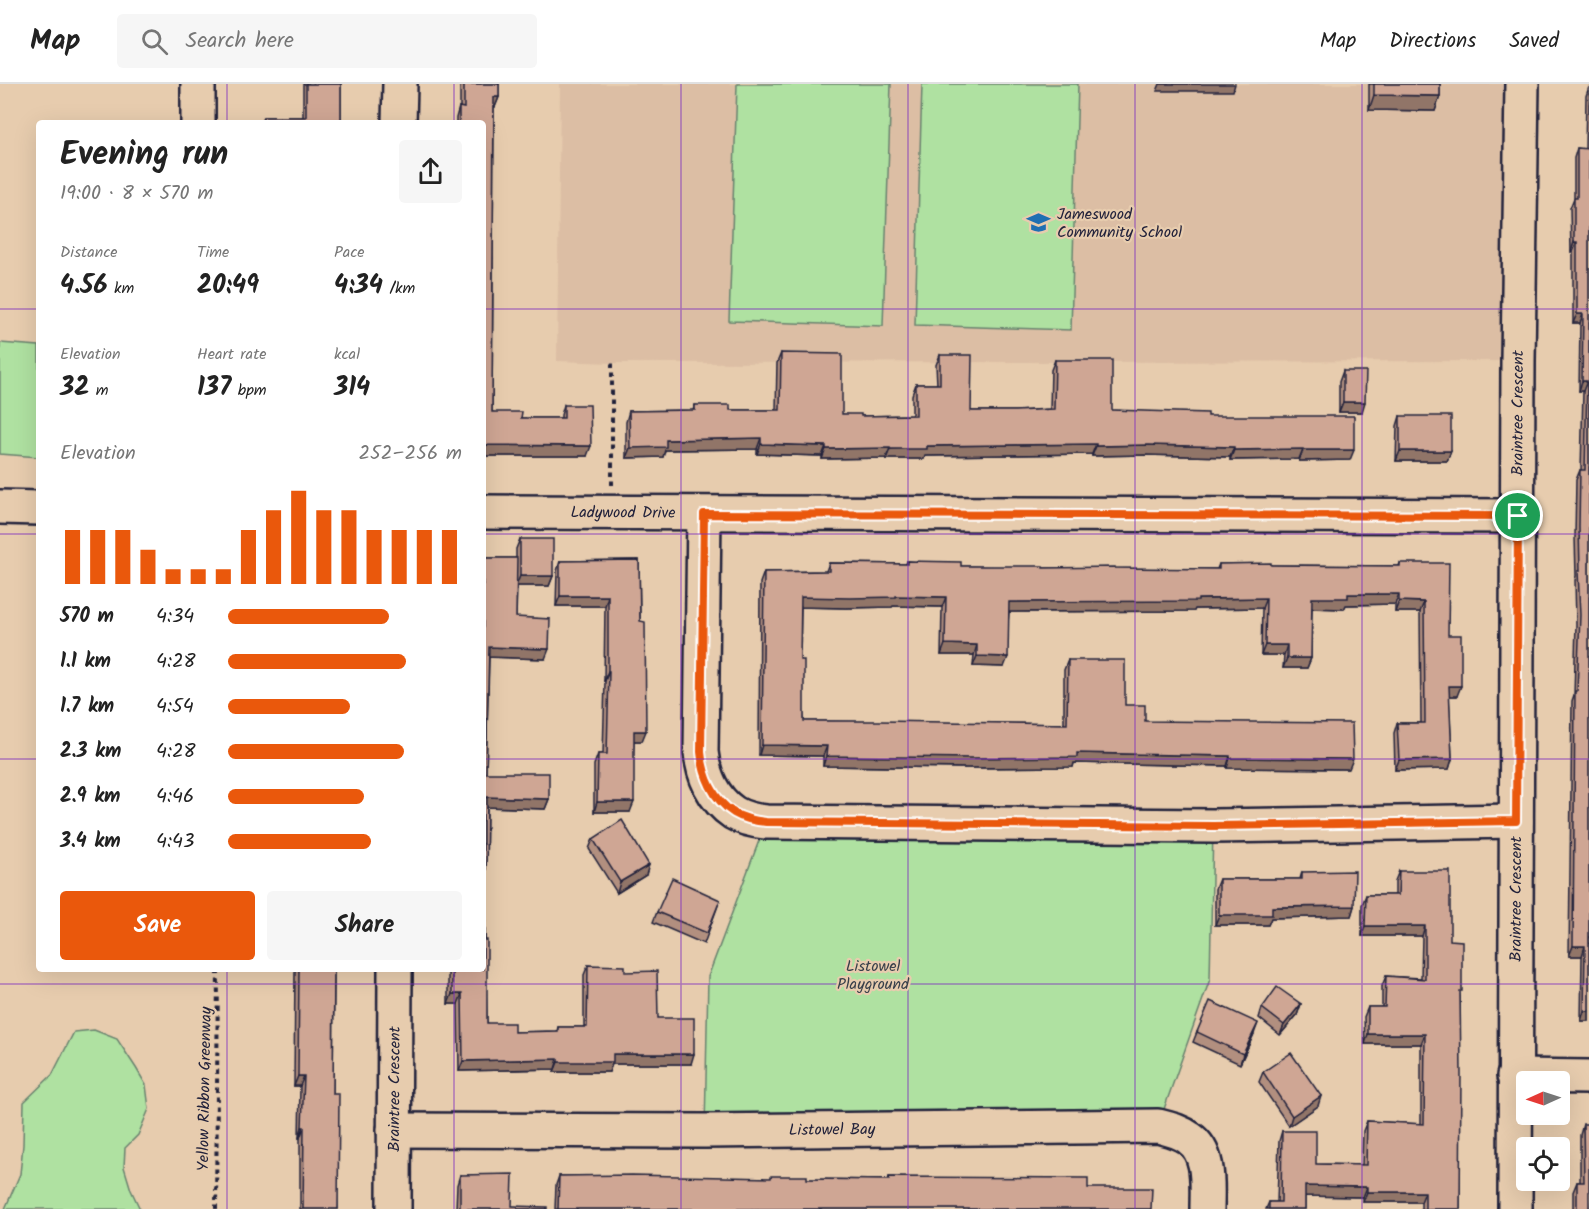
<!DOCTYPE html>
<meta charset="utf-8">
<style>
:root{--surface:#fff;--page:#f6f6f6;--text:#222;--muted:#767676;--line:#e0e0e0;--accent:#ea580c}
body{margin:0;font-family:Kalam,sans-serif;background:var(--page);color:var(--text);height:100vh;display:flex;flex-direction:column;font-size:22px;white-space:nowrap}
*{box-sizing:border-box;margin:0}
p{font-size:20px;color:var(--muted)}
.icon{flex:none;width:33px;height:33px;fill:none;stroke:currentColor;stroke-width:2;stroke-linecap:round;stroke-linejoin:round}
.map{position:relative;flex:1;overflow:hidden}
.side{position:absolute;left:36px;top:36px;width:450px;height:852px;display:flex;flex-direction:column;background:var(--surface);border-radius:6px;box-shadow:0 6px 24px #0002}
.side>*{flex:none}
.needle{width:39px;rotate:267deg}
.buttons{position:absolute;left:1516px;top:987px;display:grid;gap:12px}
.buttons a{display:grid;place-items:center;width:54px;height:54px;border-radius:6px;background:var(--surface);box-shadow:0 6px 24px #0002;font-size:30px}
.pin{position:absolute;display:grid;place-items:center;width:51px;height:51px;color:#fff;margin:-26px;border:3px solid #fff;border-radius:50%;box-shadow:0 2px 6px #0007}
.round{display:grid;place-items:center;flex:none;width:63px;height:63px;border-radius:6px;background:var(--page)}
.headline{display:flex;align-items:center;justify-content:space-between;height:102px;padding:0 24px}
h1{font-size:33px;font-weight:600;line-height:45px}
.figures{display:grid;grid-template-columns:repeat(3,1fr);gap:9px;height:102px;padding:6px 24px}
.figures div{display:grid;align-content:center}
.figures b{font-size:26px;font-weight:600}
.figures small{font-size:16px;font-weight:400}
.figures p{font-size:16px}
.chart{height:168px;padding:12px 24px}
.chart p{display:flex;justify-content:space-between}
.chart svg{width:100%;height:108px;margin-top:6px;stroke:var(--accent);stroke-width:6}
.cta{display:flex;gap:12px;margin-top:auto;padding:12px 24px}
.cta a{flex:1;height:69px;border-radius:6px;background:var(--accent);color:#fff;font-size:24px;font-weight:600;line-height:69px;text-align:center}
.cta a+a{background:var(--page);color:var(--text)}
ul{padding:0 24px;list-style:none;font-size:20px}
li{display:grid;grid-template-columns:96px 72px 1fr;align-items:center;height:45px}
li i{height:15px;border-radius:8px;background:var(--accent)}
header{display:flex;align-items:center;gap:36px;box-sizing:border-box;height:84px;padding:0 30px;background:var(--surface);border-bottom:2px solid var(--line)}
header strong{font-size:28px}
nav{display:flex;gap:33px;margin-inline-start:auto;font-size:21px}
.search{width:420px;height:54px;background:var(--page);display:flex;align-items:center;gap:15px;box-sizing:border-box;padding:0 21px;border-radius:6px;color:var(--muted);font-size:22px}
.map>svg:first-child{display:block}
.built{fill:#dcbea4}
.green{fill:#afe1a1;stroke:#68826e;stroke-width:1.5}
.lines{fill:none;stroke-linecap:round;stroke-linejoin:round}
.minor-casing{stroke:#22223b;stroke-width:38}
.path{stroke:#22223b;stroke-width:4;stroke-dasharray:4.5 4.5;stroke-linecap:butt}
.minor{stroke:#e7ccae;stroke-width:33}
.wall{fill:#b28f7f;stroke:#22223b;stroke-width:1.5}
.shaded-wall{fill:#917468;stroke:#22223b;stroke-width:1.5}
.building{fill:#cfa694;stroke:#22223b;stroke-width:1.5}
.route-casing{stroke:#fff;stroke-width:12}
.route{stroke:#ea580c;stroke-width:8}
.grid{fill:none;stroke:#7b2cbf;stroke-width:1.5;stroke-opacity:0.55}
.labels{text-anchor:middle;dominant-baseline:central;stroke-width:4.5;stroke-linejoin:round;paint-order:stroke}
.poi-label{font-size:16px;fill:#22223b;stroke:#e7ccae;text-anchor:start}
.street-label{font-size:16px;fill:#22223b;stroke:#e7ccae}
.park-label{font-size:16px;fill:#373f4a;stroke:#e7ccae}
</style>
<header>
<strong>Map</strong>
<div class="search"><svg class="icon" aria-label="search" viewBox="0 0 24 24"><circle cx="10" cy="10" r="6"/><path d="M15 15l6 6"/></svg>Search here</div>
<nav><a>Map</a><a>Directions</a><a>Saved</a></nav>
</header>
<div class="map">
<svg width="1589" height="1125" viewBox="0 0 1589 1125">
<rect width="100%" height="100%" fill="#e7ccae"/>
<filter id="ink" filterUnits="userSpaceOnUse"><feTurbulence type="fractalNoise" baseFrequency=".0167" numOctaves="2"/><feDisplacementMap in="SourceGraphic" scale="12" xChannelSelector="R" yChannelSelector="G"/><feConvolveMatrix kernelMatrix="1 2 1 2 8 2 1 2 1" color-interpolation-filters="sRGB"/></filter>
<g filter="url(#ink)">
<path class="built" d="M560,0H1521L1518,277L612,279L557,277Z"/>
<g class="green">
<path d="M737,0H891L883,242L729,237Z"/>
<path d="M922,0H1078L1071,246L915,241Z"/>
<path d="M0,259L39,262V373L0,370Z"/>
<path d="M766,738L1213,742L1210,895L1158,1042L705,1047L708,893Z"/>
<path d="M94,946L117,955L136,984L146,1001L149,1025L138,1051L125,1064L124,1083L131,1106L140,1125H5L20,1090L23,1061L24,1018L52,991L74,948Z"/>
</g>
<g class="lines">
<defs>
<g id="minor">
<path d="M198,0V39"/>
<path d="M399,39L400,0"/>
<path d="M0,423L39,424"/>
<path id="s1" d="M483,428L1518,432"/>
<path d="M704,430L701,668C703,691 713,715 734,729C744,735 756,737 766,738L1213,742L1516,737"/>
<path d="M1514,992L1589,993"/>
<path id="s2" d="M394,1046L705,1047L1158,1042C1169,1045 1180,1047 1189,1054C1211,1069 1207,1102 1207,1125"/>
<path id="s3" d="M394,1125L395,885"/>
<path id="s4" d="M1515,1125L1518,277L1522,0"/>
</g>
</defs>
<use href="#minor" class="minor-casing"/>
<g class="path">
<path d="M612,401V279"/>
<path d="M216,1125L218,885"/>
</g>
<use href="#minor" class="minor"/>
</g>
<g class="wall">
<path d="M303,0H341V39H261L263,33H303Z"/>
<path d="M460,0H499V13L495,23H494L492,328L521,334H561V331L564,321L587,372H483V39H456V34L459,23L460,24Z"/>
<path d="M1369,0H1440V12L1435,27L1369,26Z"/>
<path d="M1589,3V937H1581L1582,872H1569L1572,617L1574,611L1576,540L1575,496L1576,492L1575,453L1576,396L1580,386H1581L1583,307H1579L1580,239H1573V168H1571L1570,124L1574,114V74L1577,64L1585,65L1586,12Z"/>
<path d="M781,269L842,330L861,332L912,331V311L916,300H937L936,281L940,271L971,327H1015L1050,325L1051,286L1055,276L1112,326L1208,332L1350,376L1299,377V375L1230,376V373L1145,371L1092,372V370L925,372L924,375H886V374L822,375V372L757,370V365L665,366L663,373L626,374V338L629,327L693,326L695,321L730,326H776L777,279Z"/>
<path d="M1343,287L1362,328H1339V298Z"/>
<path d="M1400,332L1451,367L1447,377H1396L1397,342Z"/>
<path d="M520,455L553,492L549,502H517L516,533L545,575L489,573L486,689L549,715L545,725L487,723L485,856L487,939L514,948L557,947L558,943H584V891L588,881L625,888L691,980H612L609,988H554L555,985L459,987L458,920H448V885H483V474H516V465Z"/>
<path d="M639,476L642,657H634L630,728H594V681L598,670H603L605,597H604L605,522H556L557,487L560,477Z"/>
<path d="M907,477L961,482L1043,484L1217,485L1219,480L1271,481L1399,482L1400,479L1448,551L1457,612H1449L1452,675L1449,685L1395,686L1394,649L1397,639H1421L1420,528H1395V520L1346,521L1344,525L1312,524L1311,574L1307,584H1283L1284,571H1261L1262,524L1195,525L1194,527L1009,528L1004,583L973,582L974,571H941L942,523L893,522L892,523L846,524L801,523L800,576L804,637L1064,640V586L1068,576L1145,637L1349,685L1227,684V682L1074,679L1073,683L967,684L823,682V672L759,671L760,499L764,488L826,487L829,479L906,480Z"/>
<path d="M593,755L646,791L617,809L589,765Z"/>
<path d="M1399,787L1450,856L1460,912V1125H1421V1118H1363V1113L1305,1112V1125H1266L1269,1118H1277L1279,1057L1282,1047L1316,1080L1362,1081L1363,1047L1367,1037L1421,1040V960H1365L1364,933L1368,923H1382V902L1386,892L1421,894L1422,852H1362V821L1366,811H1395V797Z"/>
<path d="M1302,788L1354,822L1351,832L1271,834L1268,841H1215V805L1219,795H1300Z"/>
<path d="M720,816L704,860L653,838L657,828Z"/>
<path d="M295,885H334L333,1010L338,1125H300V1054H299L300,1002H294Z"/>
<path d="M1301,920L1297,931L1280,951L1259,934L1262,924Z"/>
<path d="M1197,948L1254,950L1240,980L1193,958Z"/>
<path d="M1263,988L1318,1022L1289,1042L1259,998Z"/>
<path d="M1583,1040L1589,1125H1573V1108L1577,1098H1580V1051Z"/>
<path d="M460,1091L512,1122L547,1125H456L457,1101Z"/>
<path d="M559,1092L888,1096L889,1093L1088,1104L1151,1125H555L556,1101Z"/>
</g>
<g class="shaded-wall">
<path d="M1160,0H1235L1233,7H1157Z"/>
<path d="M1374,11L1440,12L1435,27L1369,26Z"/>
<path d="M494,13H499L495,23H490Z"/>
<path d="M1574,158H1577L1573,168H1571Z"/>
<path d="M1577,230H1583L1580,239H1573Z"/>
<path d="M1582,297H1587L1583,307H1579Z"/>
<path d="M1343,318H1365L1362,328H1339Z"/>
<path d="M761,354L757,365L665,366L663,373L626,374L630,364L666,356Z"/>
<path d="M761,360L826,362L822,372L757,370Z"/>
<path d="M1096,360L1092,370L925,372L924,375H886L890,365L927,362Z"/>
<path d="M483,361L591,362L587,372H483Z"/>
<path d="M1149,361L1234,363L1230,373L1145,371L1092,372L1096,362Z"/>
<path d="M890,364L886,374L822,375L826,365Z"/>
<path d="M1303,365L1299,375L1230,376L1234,366Z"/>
<path d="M1303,366H1354L1350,376L1299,377Z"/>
<path d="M1400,367H1451L1447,377H1396Z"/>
<path d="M520,492H553L549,502H516Z"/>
<path d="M1348,510H1399L1395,520L1346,521L1344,525L1308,524L1312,514Z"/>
<path d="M560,512H608L605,522H556Z"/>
<path d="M896,512L946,513L942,523L893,522L892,523L846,524L797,523L801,513Z"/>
<path d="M1266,514L1262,524L1195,525L1194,527L1005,528L1009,518Z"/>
<path d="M1399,517L1424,518L1420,528H1395Z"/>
<path d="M945,560L977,561L974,571H941Z"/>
<path d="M1265,561H1287L1284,571H1261Z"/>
<path d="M489,563L549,565L545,575L485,573Z"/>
<path d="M977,572L1008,573L1004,583L973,582Z"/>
<path d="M1287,574H1311L1307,584H1283Z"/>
<path d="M608,587H609L605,597H604Z"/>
<path d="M1449,602H1461L1457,612H1445Z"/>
<path d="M634,647H646L642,657H630Z"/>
<path d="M762,661L827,662L823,672L759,671Z"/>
<path d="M1077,669L1230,672L1227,682L1074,679L1073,683L967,684L823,682L826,672Z"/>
<path d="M1230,674L1353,675L1349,685L1227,684Z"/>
<path d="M1452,675L1449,685L1395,686L1399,676Z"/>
<path d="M487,713L549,715L545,725L484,723Z"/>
<path d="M597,718H634L630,728H594Z"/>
<path d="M649,781L646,791L617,809L620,798Z"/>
<path d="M1354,822L1351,832L1271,834L1268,841H1215L1219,831L1272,823Z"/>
<path d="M1365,842H1425L1422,852H1362Z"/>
<path d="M1573,862H1585L1582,872H1569Z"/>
<path d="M452,910H462L458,920H448Z"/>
<path d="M1301,920L1297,931L1280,951L1284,941Z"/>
<path d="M1584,927H1589V937H1581Z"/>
<path d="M1258,939L1254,950L1240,980L1243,970Z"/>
<path d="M1368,950H1425L1421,960H1365Z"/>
<path d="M613,970H694L691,980H612L609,988H554L558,978Z"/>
<path d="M558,975L555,985L459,987L463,977Z"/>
<path d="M298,992H304L300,1002H294Z"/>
<path d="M1321,1012L1318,1022L1289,1042L1292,1032Z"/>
<path d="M302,1043H304L300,1054H299Z"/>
<path d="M1305,1102L1367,1103L1363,1113L1302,1112Z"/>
<path d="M1367,1108H1425L1421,1118H1363Z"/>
</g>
<g class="building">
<path d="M306,0H341V39H263V33H306Z"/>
<path d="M464,0H499V13H494L492,328H522L521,334H564V321H590L591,362L483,361V39H459V23L464,24Z"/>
<path d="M1374,0H1440V12L1374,11Z"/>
<path d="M1589,39V927H1584L1585,862H1573L1575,607H1577L1580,531L1578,487H1580L1579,443L1580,386H1585L1587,297H1582L1583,230H1577V158H1574V114H1577V64L1589,65Z"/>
<path d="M781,269L842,270V330H861V332L916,331V300H940V271H972L971,327H1015L1054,325L1055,276H1112V326L1208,329V332H1354V366H1303V365L1234,366V363L1149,361L1096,362V360L927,362V365H890V364L826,365V362L761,360V354L666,356V363L630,364L629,327L695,326V321H730V326H780Z"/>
<path d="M1343,287H1366L1365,318H1343Z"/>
<rect x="1400" y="332" width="51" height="35"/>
<rect x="520" y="455" width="33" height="37"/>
<path d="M483,474H517L516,533L550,535L549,565L489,563L486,689H549V715L487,713L485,856H487V939H514V948L558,947V943H587L588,881L625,882V888L657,887L658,934H694V970H613V978H558V975L463,977L462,910H452V885H483Z"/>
<path d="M639,476L640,537L645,538L646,647H634V718H597L598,670H607L609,587H608V512H560V477Z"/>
<path d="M907,477L961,478V482H1043V484L1115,483V484L1219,485V480L1271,479V481L1400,482V479H1449L1448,551H1461V602H1449L1452,675L1399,676L1397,639H1425L1424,518L1399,517V510H1348V514H1312L1311,574H1287V561H1265L1266,514L1198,515V517L1009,518L1008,573L977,572V561L945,560L946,513L896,512V513L850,514L801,513L800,576H804V637H880L1067,640L1068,576H1125V621H1145V637L1352,639L1353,675L1230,674V672L1077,669V673L971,674L826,672L827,662L762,661L764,488L829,487V479L907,480Z"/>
<path d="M622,736L649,781L620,798L593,755Z"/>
<path d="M1355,787L1354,822L1272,823V831H1219V795H1302V788Z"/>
<path d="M1399,787H1450V856L1462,857V907H1460L1461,990L1460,1125H1425V1108H1367V1103L1305,1102V1125H1269V1118H1281L1282,1047H1316V1080L1366,1081L1367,1037L1424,1040L1425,950H1368V923H1385L1386,892L1425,895V842H1365L1366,811H1398Z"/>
<path d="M672,794L720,816L707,849L657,828Z"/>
<path d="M299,885H334L333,1010H339L338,1125H303L304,1043H302L304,992H298Z"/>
<path d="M1277,903L1301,920L1284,941L1262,924Z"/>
<path d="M1210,917L1258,939L1243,970L1197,948Z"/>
<path d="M1291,969L1321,1012L1292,1032L1263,988Z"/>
<path d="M1583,1040H1589V1125H1577V1098H1584Z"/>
<path d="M513,1090L512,1122L547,1123V1125H460V1091Z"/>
<path d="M632,1091L771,1094V1092H807V1095L889,1096V1093L1088,1094V1104H1152L1151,1125H558L559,1092Z"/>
</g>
</g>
<g class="lines" filter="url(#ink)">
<defs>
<path id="route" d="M704,430L1518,432L1516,737L1213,742L766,738C756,737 744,735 734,729C713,716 703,691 701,668Z"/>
</defs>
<use href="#route" class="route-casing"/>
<use href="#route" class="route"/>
</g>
<path class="grid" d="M227,0V39M454,0V39M681,0V1125M908,0V1125M1135,0V1125M1362,0V1125M0,225H39M483,225H1589M0,450H39M483,450H1589M0,675H39M483,675H1589M227,885V1125M454,885V1125M0,900H1589"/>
<defs>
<symbol id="school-bare" viewBox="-9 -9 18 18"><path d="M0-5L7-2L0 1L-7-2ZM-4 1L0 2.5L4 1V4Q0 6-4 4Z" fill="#1f6fb2" stroke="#e7ccae" stroke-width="2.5" paint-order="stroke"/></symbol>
</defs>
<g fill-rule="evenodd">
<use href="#school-bare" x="1022" y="122" width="33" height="33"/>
</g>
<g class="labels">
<g class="poi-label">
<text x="1057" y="130">Jameswood<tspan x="1057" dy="18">Community School</tspan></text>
</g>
<g class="street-label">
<text stroke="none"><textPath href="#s4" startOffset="796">Braintree Crescent</textPath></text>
<text stroke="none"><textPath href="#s1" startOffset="140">Ladywood Drive</textPath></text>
<text stroke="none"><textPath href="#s4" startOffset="310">Braintree Crescent</textPath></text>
<text transform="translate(205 1005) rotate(-89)">Yellow Ribbon Greenway</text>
<text stroke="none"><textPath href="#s3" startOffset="120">Braintree Crescent</textPath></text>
<text stroke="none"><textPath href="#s2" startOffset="438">Listowel Bay</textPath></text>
</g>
<g class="park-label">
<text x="873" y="882">Listowel<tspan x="873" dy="18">Playground</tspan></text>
</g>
</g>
</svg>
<div class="buttons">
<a><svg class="needle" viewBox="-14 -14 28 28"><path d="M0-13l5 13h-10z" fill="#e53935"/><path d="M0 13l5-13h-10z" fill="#767676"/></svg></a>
<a><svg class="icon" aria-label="locate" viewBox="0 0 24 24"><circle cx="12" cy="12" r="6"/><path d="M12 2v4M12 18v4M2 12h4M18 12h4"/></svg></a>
</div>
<div class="pin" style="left:1518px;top:432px;background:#1e9e55"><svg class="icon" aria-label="arrive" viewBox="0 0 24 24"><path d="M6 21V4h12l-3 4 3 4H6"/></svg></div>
<section class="side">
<div class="headline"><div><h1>Evening run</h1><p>19:00 · 8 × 570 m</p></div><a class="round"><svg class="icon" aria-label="share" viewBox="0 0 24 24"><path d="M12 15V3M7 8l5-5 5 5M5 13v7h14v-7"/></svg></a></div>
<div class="figures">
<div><p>Distance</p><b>4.56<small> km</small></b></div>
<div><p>Time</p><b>20:49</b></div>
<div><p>Pace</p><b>4:34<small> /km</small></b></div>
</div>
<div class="figures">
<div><p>Elevation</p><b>32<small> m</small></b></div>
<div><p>Heart rate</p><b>137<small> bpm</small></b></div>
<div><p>kcal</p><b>314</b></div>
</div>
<div class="chart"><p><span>Elevation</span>252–256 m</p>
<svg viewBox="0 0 160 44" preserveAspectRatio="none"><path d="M5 44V22M15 44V22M25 44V22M35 44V30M45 44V38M55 44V38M65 44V38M75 44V22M85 44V14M95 44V6M105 44V14M115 44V14M125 44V22M135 44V22M145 44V22M155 44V22"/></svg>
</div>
<ul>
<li><b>570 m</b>4:34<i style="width:69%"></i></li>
<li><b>1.1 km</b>4:28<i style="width:76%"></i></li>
<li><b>1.7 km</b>4:54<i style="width:52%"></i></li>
<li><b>2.3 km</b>4:28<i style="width:75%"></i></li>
<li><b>2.9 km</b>4:46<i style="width:58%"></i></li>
<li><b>3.4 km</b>4:43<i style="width:61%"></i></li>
</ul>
<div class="cta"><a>Save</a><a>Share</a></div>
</section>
</div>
